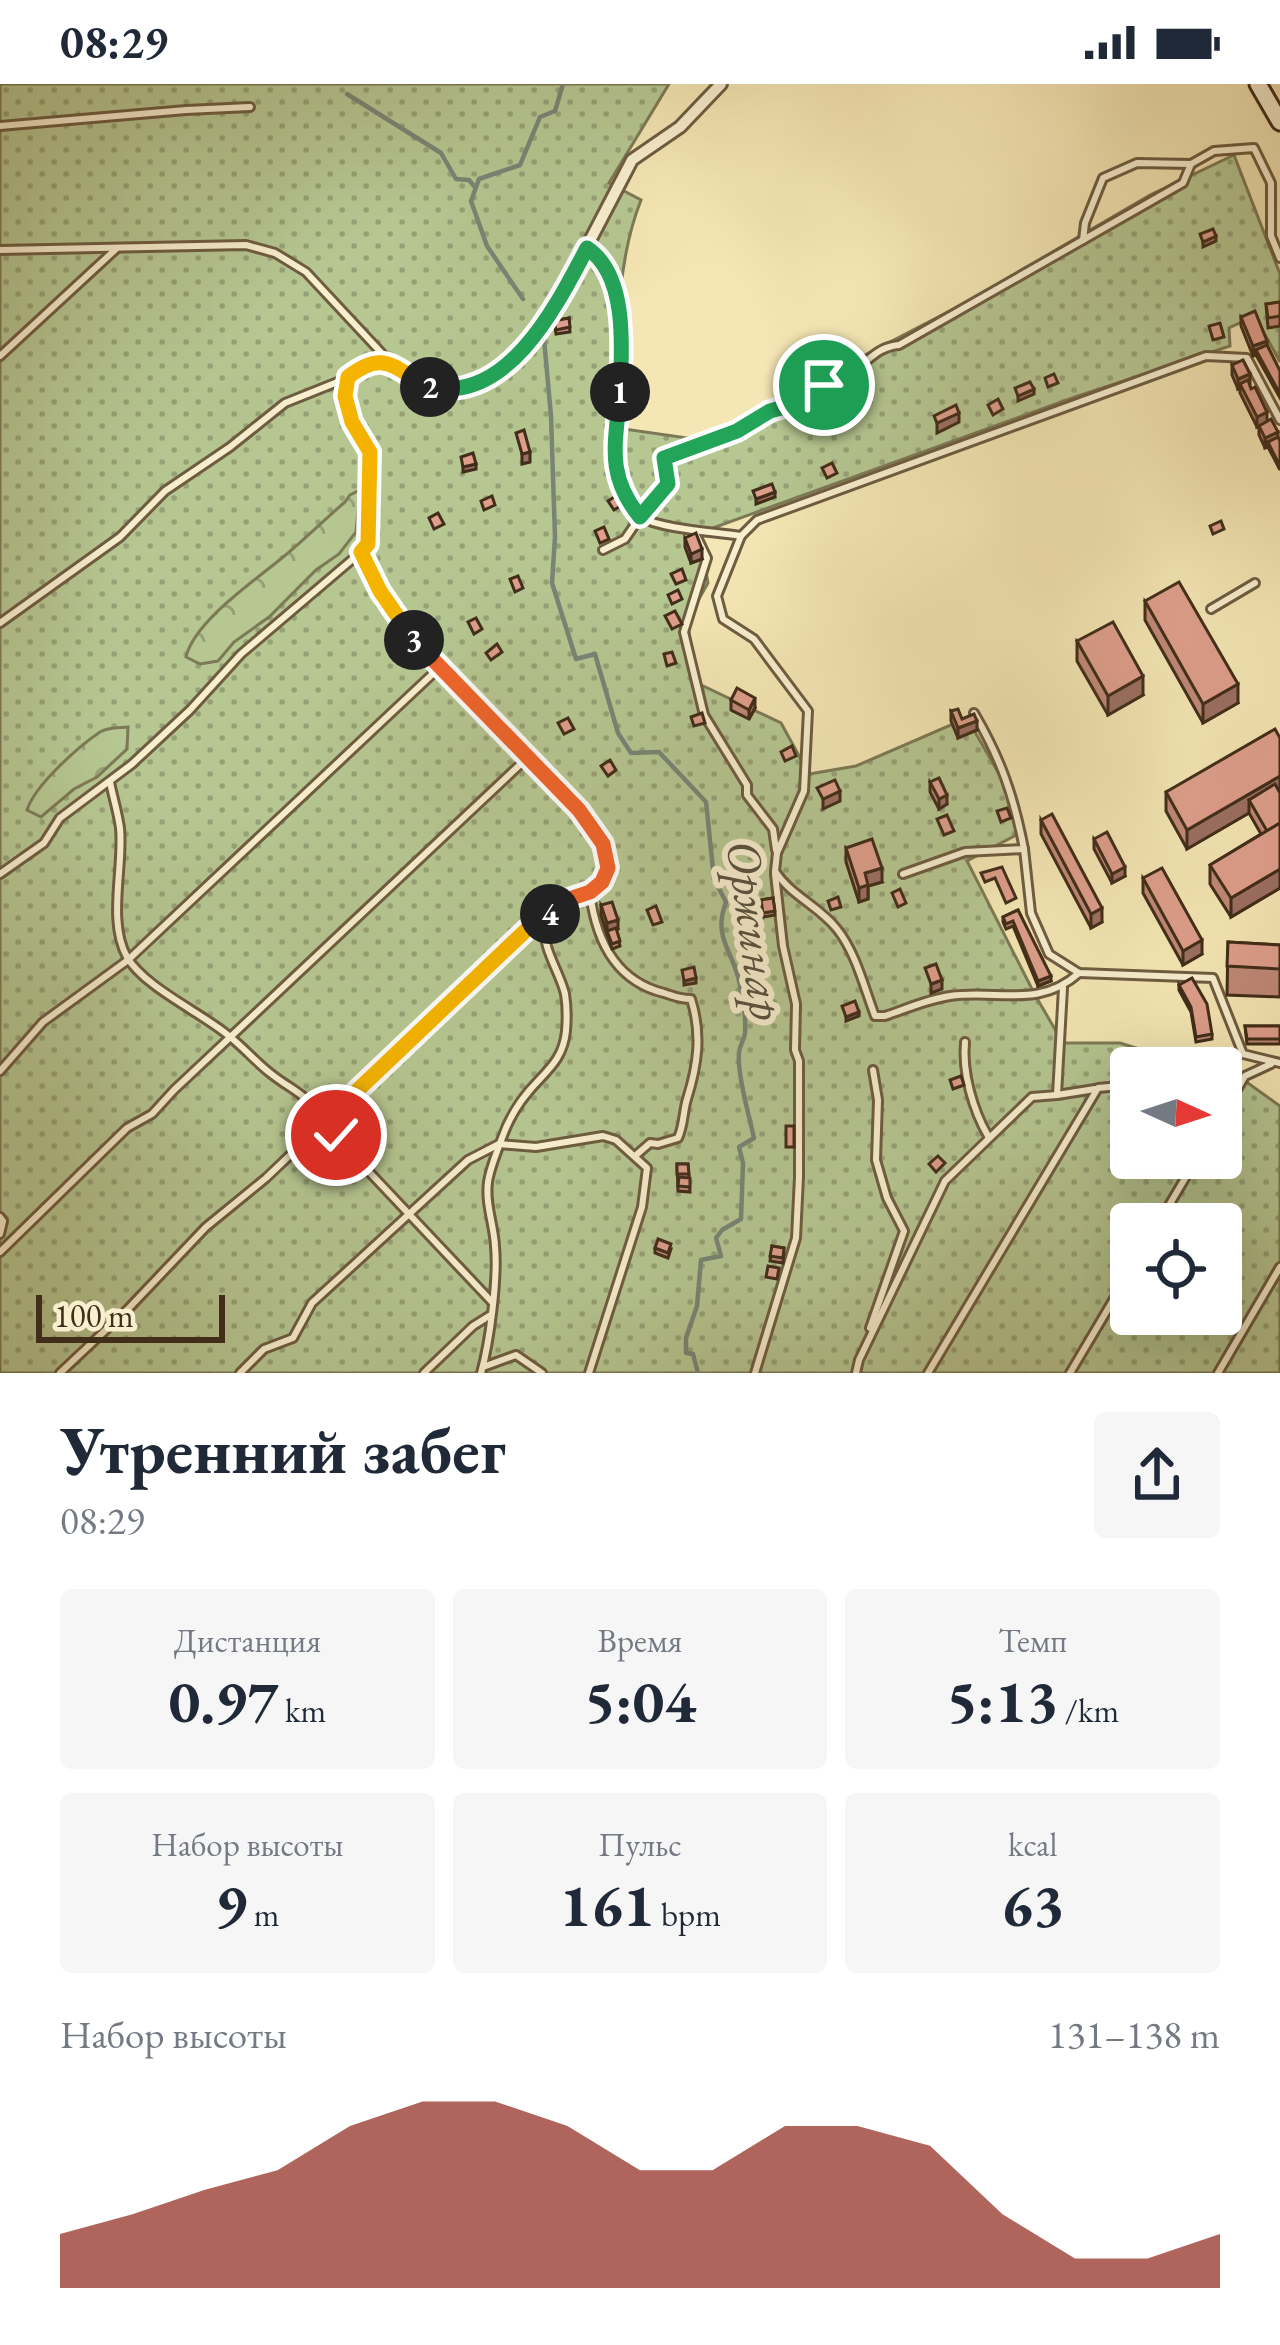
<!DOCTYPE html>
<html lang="ru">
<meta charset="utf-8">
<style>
:root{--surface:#fff;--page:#f6f6f7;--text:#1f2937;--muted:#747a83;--accent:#8f2418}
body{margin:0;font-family:"EB Garamond",serif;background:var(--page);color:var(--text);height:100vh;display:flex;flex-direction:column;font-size:45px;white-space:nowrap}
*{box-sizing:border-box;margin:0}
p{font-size:39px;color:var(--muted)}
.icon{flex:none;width:66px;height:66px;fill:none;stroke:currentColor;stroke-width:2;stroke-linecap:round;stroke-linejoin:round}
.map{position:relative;height:1289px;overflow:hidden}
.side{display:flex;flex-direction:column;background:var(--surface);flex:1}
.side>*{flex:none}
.needle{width:78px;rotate:93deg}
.tools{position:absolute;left:1110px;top:963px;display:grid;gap:24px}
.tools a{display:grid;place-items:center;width:132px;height:132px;border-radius:12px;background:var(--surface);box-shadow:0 12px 48px #0002;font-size:60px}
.scale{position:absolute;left:36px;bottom:30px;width:189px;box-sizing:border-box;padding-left:12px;border:6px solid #412d19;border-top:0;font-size:33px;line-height:42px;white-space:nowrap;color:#412d19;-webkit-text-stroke:9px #f8efcf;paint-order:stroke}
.pin{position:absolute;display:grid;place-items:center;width:102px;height:102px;color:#fff;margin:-51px;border:6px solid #fff;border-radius:50%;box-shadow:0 3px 12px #0007}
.km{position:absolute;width:60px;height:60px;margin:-30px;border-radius:50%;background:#222;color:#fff;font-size:33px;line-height:60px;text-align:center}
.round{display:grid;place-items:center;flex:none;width:126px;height:126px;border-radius:12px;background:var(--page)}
.overview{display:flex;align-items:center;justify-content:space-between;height:204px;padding:0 60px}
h1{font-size:66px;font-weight:700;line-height:90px}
.figures{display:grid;grid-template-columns:repeat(3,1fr);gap:18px;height:204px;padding:12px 60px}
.figures div{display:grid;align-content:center;border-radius:12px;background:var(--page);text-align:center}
.figures b{font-size:60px;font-weight:700}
.figures small{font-size:33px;font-weight:400}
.figures p{font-size:33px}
.chart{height:336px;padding:24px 60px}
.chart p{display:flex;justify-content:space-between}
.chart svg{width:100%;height:216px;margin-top:12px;fill:var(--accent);opacity:.7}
.status{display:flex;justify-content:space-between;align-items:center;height:84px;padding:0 60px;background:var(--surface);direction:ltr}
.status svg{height:33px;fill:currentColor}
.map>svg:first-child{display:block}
.grass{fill:url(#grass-dots);stroke:#7c7a56;stroke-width:3;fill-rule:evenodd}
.forest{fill:url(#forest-crowns);stroke:#7c7a56;stroke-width:3}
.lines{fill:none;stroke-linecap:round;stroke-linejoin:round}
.stream{stroke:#788575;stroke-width:4.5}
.service-casing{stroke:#6e5c40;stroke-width:12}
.minor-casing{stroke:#6e5c40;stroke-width:16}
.secondary-casing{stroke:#412d19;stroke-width:21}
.service{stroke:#f8efcf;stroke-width:6}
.minor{stroke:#f8efcf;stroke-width:10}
.secondary{stroke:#f8efcf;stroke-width:15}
.wall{fill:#bf8978;stroke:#412d19;stroke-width:3}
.shaded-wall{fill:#9b6f62;stroke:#412d19;stroke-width:3}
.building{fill:#de9f8c;stroke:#412d19;stroke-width:3}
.split-1-casing{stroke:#fff;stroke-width:24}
.split-2-casing{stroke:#fff;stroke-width:24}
.split-3-casing{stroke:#fff;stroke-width:24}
.split-4-casing{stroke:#fff;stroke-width:24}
.split-5-casing{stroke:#fff;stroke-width:24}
.split-1{stroke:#22a559;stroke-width:15}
.split-2{stroke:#22a559;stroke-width:15}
.split-3{stroke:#f5b400;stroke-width:15}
.split-4{stroke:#f0652b;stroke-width:15}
.split-5{stroke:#f5b400;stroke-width:15}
.labels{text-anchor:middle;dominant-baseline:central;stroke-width:12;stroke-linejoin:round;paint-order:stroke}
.water-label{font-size:48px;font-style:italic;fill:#585240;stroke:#f8efcf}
</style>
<div class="status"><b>08:29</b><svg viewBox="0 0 49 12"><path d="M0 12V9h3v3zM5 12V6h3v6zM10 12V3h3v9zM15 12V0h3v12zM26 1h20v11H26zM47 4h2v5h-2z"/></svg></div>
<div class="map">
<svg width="1280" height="1289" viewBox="0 0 1280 1289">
<defs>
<pattern id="grass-dots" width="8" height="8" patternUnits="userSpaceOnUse" patternTransform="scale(3)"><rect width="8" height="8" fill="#b6c792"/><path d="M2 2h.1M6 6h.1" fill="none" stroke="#96a276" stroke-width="1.8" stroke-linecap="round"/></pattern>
<pattern id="forest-crowns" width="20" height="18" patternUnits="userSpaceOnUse" patternTransform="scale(3)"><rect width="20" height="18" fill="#b6c792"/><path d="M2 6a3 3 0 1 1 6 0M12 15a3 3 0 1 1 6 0" fill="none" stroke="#96a276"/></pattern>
</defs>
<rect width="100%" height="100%" fill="#f5e7b5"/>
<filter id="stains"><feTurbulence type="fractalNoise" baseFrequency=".00167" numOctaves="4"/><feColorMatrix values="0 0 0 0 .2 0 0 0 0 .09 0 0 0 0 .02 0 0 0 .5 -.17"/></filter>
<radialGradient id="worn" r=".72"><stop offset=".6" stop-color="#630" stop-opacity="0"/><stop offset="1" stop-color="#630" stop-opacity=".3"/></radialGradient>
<path class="grass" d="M0,0H669L609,99L641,116C613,187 618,268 617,344L701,356L967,218L1150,111L1234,71L1280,190V278L1255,232L1229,244L1230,262L1075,313L699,449L708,499L687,536L697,599L781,639L809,690L856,682L967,634L1006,702L1018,750L967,777L1035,911L1063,959H1120L1201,984H1131V1074H1221V991L1248,999L1280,1022V1289H0ZM1131,1140H1221V1230H1131Z"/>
<g class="forest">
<path d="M360,406L356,448L339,470L316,486L269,533L234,558L218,577L200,580L186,573C194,538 254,497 282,474C304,456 324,436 345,418L350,411Z"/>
<path d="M128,643L127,665L97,693L74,705L41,733L27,726C35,701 78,663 100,648C108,643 119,644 128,643Z"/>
</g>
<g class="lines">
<g class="stream">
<path d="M347,10L441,69L456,95L469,96L474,102"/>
<path d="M523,215L487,162L471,117L479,95L520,81L540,33L555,27L563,0"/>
<path d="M544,255L551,332L555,453L552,499L576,575L595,570L618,649L631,669L659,668L706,718L714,795L726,818C712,855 734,867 740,901C743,915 746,935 745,949C744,956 740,961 739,968C737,990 749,1031 754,1054L739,1063L743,1079L741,1135L722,1146L716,1154L721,1172L701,1176L697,1222L686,1254V1269L693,1270L698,1289"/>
</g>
<defs>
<g id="service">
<path d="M0,42L186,26L250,23"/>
<path d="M1083,156L1085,139L1103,94L1137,79L1191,80L1214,67L1254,64L1271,99V152L1280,174"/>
<path d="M587,164C604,175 609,191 614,210C618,224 623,240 623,255C623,299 598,407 641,433C660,445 717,448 741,452"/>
<path d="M0,166L246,161L275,169L306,188L389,277"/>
<path d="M0,272L116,165"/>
<path d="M370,368L367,459L361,468L380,507L406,547L579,726C586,736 594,745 600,756C635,817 550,804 545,840C541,863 560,888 565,910C567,922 567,935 566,947C563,976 547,986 529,1007C517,1021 508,1037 502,1054C497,1068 490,1084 488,1098C485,1120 494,1141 495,1162C498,1194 490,1257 481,1289"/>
<path d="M695,449L707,474L684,548L704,631L747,701V711L773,745L776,766"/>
<path d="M603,466L625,455L640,433L669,400L664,374C706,360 745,340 785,323C794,320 799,311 807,306C821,299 837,295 851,288C869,278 876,263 899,261L1183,99L1191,80"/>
<path d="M1211,525L1255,499"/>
<path d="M0,539L120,453L165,407L230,363L285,319L345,295"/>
<path d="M974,629C1001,675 1014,713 1024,765"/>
<path d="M110,698C113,713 118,729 120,744C124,783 107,837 127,873C144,903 202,929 229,952C244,964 256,978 270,989C295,1009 308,1009 323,1039L492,1218"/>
<path d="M0,790L44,759L60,734L132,680L190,626L241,570L361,468"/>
<path d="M903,790L965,768L1024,765L1031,829L1049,870L1079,889L1213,894L1243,970L1280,979"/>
<path d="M590,809C596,856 615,897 664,909C674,912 679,915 691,915C702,950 698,980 687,1015C683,1028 684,1041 678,1054L658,1060L650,1059L635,1072"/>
<path d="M1079,889C1039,925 997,905 950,912C928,915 906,925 885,932H875C864,903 856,869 837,845C819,822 791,812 775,787L777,769L804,707L808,627L754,555L723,535L717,512L741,452L757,436L1206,272L1247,274L1280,336"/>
<path d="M965,958C962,988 973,1026 988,1052"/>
<path d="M0,987L43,938L128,876L440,583"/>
<path d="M1221,998L1241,997"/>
<path d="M1057,1011L1095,1005"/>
<path d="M1221,1033L1245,992L1271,980"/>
<path d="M0,1133L3,1137L0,1150"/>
<path d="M1158,1140L1197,1074"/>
<path d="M0,1168L127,1044L152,1030L174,1006L526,675"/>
<path d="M870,1244L904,1147L887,1114L876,1076L878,1016L873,986"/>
<path d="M483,1283L516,1271L542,1289"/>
<path d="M60,1289L128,1225L206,1143L266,1094L542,831L548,832"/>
<path d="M240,1289L264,1265L293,1254L312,1219L468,1076L499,1060L536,1063L603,1052L616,1056L647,1084L642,1123L589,1289"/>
<path d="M424,1289L473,1242L489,1232"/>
<path d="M755,1289L796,1154L799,1093V977L795,966L796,920L783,862L775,790"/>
<path d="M856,1289L859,1276L945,1097L1032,1013L1057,1011L1063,904"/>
<path d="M928,1289L1098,1004L1131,1001"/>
<path d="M1070,1289L1131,1186"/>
<path d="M1218,1289L1280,1183"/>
</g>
<path id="minor" d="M370,368C354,342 343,325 348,293L362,282L378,277L392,280L423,300L436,305H455L496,292L556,222L632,76L680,43L721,0"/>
<path id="secondary" d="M1258,0L1280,38"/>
</defs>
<use href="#service" class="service-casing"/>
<use href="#minor" class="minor-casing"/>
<use href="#secondary" class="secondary-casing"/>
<use href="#service" class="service"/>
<use href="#minor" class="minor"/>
<use href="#secondary" class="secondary"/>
</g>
<g class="wall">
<path d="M1280,218V242L1268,244L1266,220Z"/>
<path d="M1241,233L1267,261L1280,287V314L1256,271L1253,272L1241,242Z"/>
<path d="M569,234L570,248L556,250L554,237Z"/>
<path d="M1232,281L1249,300L1267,337L1280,357V386L1268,363L1265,364L1259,351V342L1257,343L1240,309V304L1238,305L1232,291Z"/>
<path d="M685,454L702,475L691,479L685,463Z"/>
<path d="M1145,517L1238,619L1203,639L1145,536Z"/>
<path d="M1077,557L1143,611L1108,631L1077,577Z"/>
<path d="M731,616L755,624L749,635L731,626Z"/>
<path d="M951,627L977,646L958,654L951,637Z"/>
<path d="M1280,654V804L1231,833L1210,800V781L1261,750L1249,729L1187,765L1166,727V708Z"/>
<path d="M930,698L947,720L939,725L930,708Z"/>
<path d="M1041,736L1102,838L1091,844L1041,750Z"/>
<path d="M1094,755L1125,792L1112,799L1094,765Z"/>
<path d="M846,764L882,798L868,802V815L859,818L846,778Z"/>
<path d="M1143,794L1202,870L1183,881L1143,809Z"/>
<path d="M773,814L775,831L763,833L761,816Z"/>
<path d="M601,821L618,845L616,846L620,862L612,865L601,831Z"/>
<path d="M1018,826L1051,897L1038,902L1013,842L1006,845L1003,838V833Z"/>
<path d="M1228,858L1280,861V913L1227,911Z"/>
<path d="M1179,901L1212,950V955L1196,958L1191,928L1179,906Z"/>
<path d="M1245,942H1280V960H1247Z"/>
<path d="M677,1080H688L690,1108L678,1107Z"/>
<path d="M772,1162L784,1164L783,1179L770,1177Z"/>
<path d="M655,1164L671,1165L668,1174L655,1169Z"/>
</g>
<g class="shaded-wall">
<path d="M1216,152V157L1203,163V158Z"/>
<path d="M1267,257V266H1256V271L1253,272V262Z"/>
<path d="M1250,290V300H1240V304L1238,305V295Z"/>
<path d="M1034,305V310L1018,317V312Z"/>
<path d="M821,311V316L809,321V316Z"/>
<path d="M1267,328V338L1257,343V333Z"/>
<path d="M959,329V338L937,349V339Z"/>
<path d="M1278,348V358H1268V363L1265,364V354Z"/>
<path d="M530,368V378L522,380V370Z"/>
<path d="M476,380V385L463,388V383Z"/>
<path d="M775,408V413L756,420V415Z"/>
<path d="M702,465V475L691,479V470Z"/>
<path d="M1143,592V611L1108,631V612Z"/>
<path d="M1238,600V619L1203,639V620Z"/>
<path d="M755,614V624L749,635V626Z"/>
<path d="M977,637V646L958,654V644Z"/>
<path d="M1280,692V711L1249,716V729L1187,765V746Z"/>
<path d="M840,707V717L823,725V715Z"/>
<path d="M947,711V720L939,725V715Z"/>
<path d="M1125,783V792L1112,799V790Z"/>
<path d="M882,784V798L868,802V815L859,818V804L865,789Z"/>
<path d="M1280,785V804L1231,833V814Z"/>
<path d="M1102,824V838L1091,844V830Z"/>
<path d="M618,836V845L607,849V839Z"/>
<path d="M1202,856V870L1183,881V867Z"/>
<path d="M1051,892V897L1038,902V897Z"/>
<path d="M696,894V899L684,901V897Z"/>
<path d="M942,896V905L931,909V900Z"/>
<path d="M859,928V932L846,937V933Z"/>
</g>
<g class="building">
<path d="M1213,145L1216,152L1203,158L1200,150Z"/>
<path d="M1280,218V232L1268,234L1266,220Z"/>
<path d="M1255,227L1267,257L1253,262L1241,233Z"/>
<path d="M569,234L570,243L556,246L554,237Z"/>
<path d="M1220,239L1224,253L1213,256L1209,242Z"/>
<path d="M1267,261L1280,287V310L1256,266Z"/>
<path d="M1243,276L1250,290L1238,295L1232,281Z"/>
<path d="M1054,290L1058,299L1048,303L1045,294Z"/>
<path d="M1248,296L1251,305L1255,303L1267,328L1257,333L1240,300Z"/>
<path d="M1030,298L1034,305L1018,312L1015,304Z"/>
<path d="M817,302L821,311L809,316L805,307Z"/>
<path d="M998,315L1003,325L993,331L988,321Z"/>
<path d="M956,321L959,329L937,339L934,332Z"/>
<path d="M1271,335L1278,348L1265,354L1259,342Z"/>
<path d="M524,346L530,368L522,370L516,349Z"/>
<path d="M1278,353L1280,357V382L1268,358Z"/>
<path d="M473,369L476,380L463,383L461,373Z"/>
<path d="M832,379L837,389L827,394L822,384Z"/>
<path d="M772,400L775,408L756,415L753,407Z"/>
<path d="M619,410L625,419L614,426L608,417Z"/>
<path d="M492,412L495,421L484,426L481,417Z"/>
<path d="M438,429L444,440L434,445L429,434Z"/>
<path d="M1221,437L1224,445L1213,450L1210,442Z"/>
<path d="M604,443L609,455L600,459L595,447Z"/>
<path d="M696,449L702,465L691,470L685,454Z"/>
<path d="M682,485L686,496L676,500L671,490Z"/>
<path d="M518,492L523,504L515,508L510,495Z"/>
<path d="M1179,498L1238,600L1203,620L1145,517Z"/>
<path d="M678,506L682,515L672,520L668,511Z"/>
<path d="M675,527L682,540L672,545L665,532Z"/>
<path d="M476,534L482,545L474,550L468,538Z"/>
<path d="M1113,538L1143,592L1108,612L1077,557Z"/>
<path d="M497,560L502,568L491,576L486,569Z"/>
<path d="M672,568L676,579L667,582L664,570Z"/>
<path d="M737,604L755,614L749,626L731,616Z"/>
<path d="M958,625L962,635L974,630L977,637L958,644L951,627Z"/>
<path d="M702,629L705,639L694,642L691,633Z"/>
<path d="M568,634L574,645L564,650L558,639Z"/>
<path d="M1275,645L1280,654V692L1187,746L1166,708Z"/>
<path d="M792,662L796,672L785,677L781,668Z"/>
<path d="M610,676L616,686L608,692L601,682Z"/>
<path d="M939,694L947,711L939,715L930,698Z"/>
<path d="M835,696L840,707L823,715L817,704Z"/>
<path d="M1275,700L1280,709V739L1267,747L1249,716Z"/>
<path d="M1007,724L1011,734L1001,738L997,727Z"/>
<path d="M1052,730L1102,824L1091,830L1041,736Z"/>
<path d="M947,731L954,747L944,751L937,735Z"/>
<path d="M1280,739V785L1231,814L1210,781Z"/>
<path d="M1107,748L1125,783L1112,790L1094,755Z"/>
<path d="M872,755L882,784L865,789L868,801L859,804L846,764Z"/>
<path d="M1002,783L1016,814L1006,819L995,794L985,798L981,789Z"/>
<path d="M1162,784L1202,856L1183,867L1143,794Z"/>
<path d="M900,805L906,819L898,823L892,809Z"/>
<path d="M838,813L841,823L831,826L828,817Z"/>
<path d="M773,814L775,827L763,829L761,816Z"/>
<path d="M612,818L618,836L607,839L601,821Z"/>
<path d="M656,822L662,838L653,841L647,826Z"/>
<path d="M1018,826L1051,892L1038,897L1013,837L1006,840L1003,833Z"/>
<path d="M616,844L620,857L612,860L607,847Z"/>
<path d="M1228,858L1280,861V885L1227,882Z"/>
<path d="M936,880L942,896L931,900L925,884Z"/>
<path d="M694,883L696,894L684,897L682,886Z"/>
<path d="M1192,894L1207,920L1212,950L1196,953L1191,923L1179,901Z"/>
<path d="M855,917L859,928L846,933L842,922Z"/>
<path d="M1245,942H1280V955H1247Z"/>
<path d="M961,992L964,1001L953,1005L950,996Z"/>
<rect x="786" y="1042" width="8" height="21"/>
<path d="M938,1072L945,1079L936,1088L929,1080Z"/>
<path d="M677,1080H688L689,1090H677Z"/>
<path d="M679,1093L690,1094V1103L678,1102Z"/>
<path d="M658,1155L671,1160L668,1169L655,1164Z"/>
<path d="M772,1162L784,1164L783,1174L770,1172Z"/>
<path d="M768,1182L779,1184L777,1195L766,1193Z"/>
</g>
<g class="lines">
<defs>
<path id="split-1" d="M620,308C616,359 605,390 640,433L668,400L664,374L737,347L770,327L788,322L808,306L824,301"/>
<path id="split-2" d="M430,303C508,320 557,221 587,164C628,191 622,265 620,308"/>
<path id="split-3" d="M414,556L380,507L361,468L368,460L370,368L352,338L345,312L348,293C386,263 395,287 430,303"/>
<path id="split-4" d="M414,556L579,726L603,760L608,784L602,798L590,808L569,815L550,830"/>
<path id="split-5" d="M336,1051L323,1039L542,831L550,830"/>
</defs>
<use href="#split-1" class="split-1-casing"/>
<use href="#split-2" class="split-2-casing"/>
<use href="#split-3" class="split-3-casing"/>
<use href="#split-4" class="split-4-casing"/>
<use href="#split-5" class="split-5-casing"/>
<use href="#split-1" class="split-1"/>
<use href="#split-2" class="split-2"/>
<use href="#split-3" class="split-3"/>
<use href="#split-4" class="split-4"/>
<use href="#split-5" class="split-5"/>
</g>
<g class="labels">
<g class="water-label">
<text transform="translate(756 846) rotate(82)">Оржинар</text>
</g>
</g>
<rect width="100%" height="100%" filter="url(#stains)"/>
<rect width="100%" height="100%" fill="url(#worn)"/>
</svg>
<div class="tools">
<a><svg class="needle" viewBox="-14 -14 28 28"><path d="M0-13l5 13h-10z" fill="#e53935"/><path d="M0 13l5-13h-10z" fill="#747a83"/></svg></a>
<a><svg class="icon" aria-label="locate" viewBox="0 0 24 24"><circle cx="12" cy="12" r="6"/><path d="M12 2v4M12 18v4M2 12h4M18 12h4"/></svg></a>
</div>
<div class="scale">100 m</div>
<div class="pin" style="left:824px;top:301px;background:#1e9e55"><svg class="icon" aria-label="arrive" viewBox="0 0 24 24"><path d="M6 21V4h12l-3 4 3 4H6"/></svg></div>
<div class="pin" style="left:336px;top:1051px;background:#d93025"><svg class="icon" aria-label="check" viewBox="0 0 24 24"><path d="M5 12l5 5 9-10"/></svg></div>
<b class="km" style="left:620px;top:308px">1</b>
<b class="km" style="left:430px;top:303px">2</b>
<b class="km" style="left:414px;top:556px">3</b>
<b class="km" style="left:550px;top:830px">4</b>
</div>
<section class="side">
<div class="overview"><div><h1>Утренний забег</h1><p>08:29</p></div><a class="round"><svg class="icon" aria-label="share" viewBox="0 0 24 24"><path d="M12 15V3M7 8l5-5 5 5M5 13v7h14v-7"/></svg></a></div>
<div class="figures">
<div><p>Дистанция</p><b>0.97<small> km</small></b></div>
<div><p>Время</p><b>5:04</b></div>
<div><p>Темп</p><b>5:13<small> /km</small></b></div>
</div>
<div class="figures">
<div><p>Набор высоты</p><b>9<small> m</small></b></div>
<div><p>Пульс</p><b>161<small> bpm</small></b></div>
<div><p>kcal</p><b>63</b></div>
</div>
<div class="chart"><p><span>Набор высоты</span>131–138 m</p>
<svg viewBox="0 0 160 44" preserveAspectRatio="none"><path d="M0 44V33L10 29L20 24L30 20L40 11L50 6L60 6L70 11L80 20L90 20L100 11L110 11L120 15L130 29L140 38L150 38L160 33V44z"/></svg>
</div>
</section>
